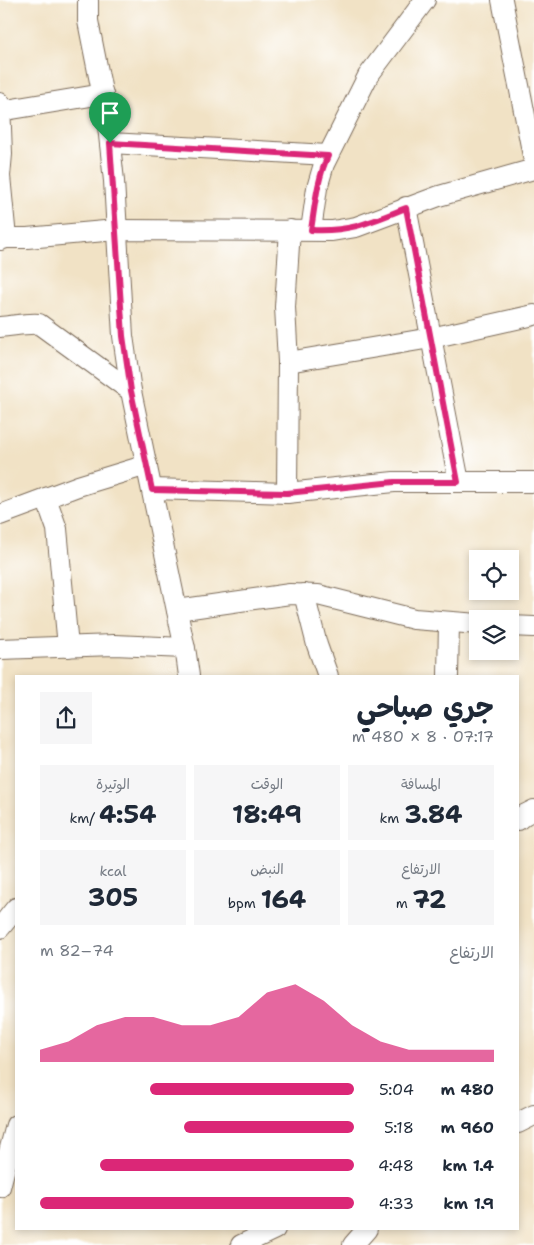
<!DOCTYPE html>
<html lang="ar">
<meta charset="utf-8">
<style>
:root{--surface:#fff;--page:#f6f6f7;--text:#1f2937;--muted:#747a83;--accent:#db2777}
body{margin:0;font-family:"Shantell Sans","Playpen Sans Arabic",sans-serif;background:var(--page);color:var(--text);direction:rtl;height:100vh;display:flex;flex-direction:column;font-size:19px;white-space:nowrap}
*{box-sizing:border-box;margin:0}
p{font-size:16px;color:var(--muted)}
.icon{flex:none;width:28px;height:28px;fill:none;stroke:currentColor;stroke-width:2;stroke-linecap:round;stroke-linejoin:round}
.map{position:relative;flex:1;overflow:hidden;direction:ltr}
.sheet{position:absolute;left:15px;top:675px;width:504px;height:555px;display:flex;flex-direction:column;background:var(--surface);border-radius:0px;box-shadow:0 2px 8px #0003;direction:rtl}
.sheet>*{flex:none}
.buttons{position:absolute;left:469px;top:550px;display:grid;gap:10px}
.buttons a{display:grid;place-items:center;width:50px;height:50px;border-radius:0px;background:var(--surface);box-shadow:0 2px 8px #0003;font-size:25px}
.pin{position:absolute;display:grid;place-items:center;width:42px;height:42px;color:#fff;margin:-51px -21px;border-radius:50% 50% 50% 0;rotate:-45deg;box-shadow:0 0 5px #0007}
.pin .icon{rotate:45deg}
.round{display:grid;place-items:center;flex:none;width:52px;height:52px;border-radius:0px;background:var(--page)}
.summary{display:flex;align-items:center;justify-content:space-between;height:85px;padding:0 25px}
h1{font-size:28px;font-weight:700;line-height:38px}
.figures{display:grid;grid-template-columns:repeat(3,1fr);gap:8px;height:85px;padding:5px 25px}
.figures div{display:grid;align-content:center;border-radius:0px;background:var(--page);text-align:center}
.figures b{font-size:25px;font-weight:700}
.figures small{font-size:14px;font-weight:400}
.figures p{font-size:14px}
.chart{height:140px;padding:10px 25px}
.chart p{display:flex;justify-content:space-between}
.chart svg{width:100%;height:90px;margin-top:5px;fill:var(--accent);opacity:.7}
ul{padding:0 25px;list-style:none;font-size:16px}
li{display:grid;grid-template-columns:80px 60px 1fr;align-items:center;height:38px}
li i{height:12px;border-radius:6px;background:var(--accent)}
.map>svg:first-child{display:block}
.lines{fill:none;stroke-linecap:round;stroke-linejoin:round}
.street-casing{stroke:#7b6a58;stroke-width:22}
.street{stroke:#fff;stroke-width:20}
.route-casing{stroke:#fff;stroke-width:10}
.route{stroke:#db2777;stroke-width:6}
</style>
<div class="map">
<svg width="534" height="1245" viewBox="0 0 534 1245">
<rect width="100%" height="100%" fill="#fff"/>
<filter id="ink" filterUnits="userSpaceOnUse"><feTurbulence type="fractalNoise" baseFrequency=".02" numOctaves="2"/><feDisplacementMap in="SourceGraphic" scale="10" xChannelSelector="R" yChannelSelector="G"/><feConvolveMatrix kernelMatrix="1 2 1 2 8 2 1 2 1" color-interpolation-filters="sRGB"/></filter>
<filter id="wash" filterUnits="userSpaceOnUse"><feTurbulence type="fractalNoise" baseFrequency=".0096" numOctaves="4" result="noise"/><feDisplacementMap in="SourceGraphic" scale="20" xChannelSelector="R" yChannelSelector="G"/><feGaussianBlur stdDeviation="1.12" result="paint"/><feColorMatrix in="noise" values="0 0 0 0 0 0 0 0 0 0 0 0 0 0 0 0 0 1.4 0 .05"/><feComposite in="paint" operator="in"/></filter>
<g filter="url(#wash)">
<rect width="100%" height="100%" fill="#f1e2c5"/>
</g>
<g filter="url(#ink)">
<g class="lines">
<defs>
<g id="street">
<path d="M88,0V21L107,117L114,181L123,336L131,391L186,654L189,676"/>
<path d="M502,0L534,161"/>
<path d="M0,103L2,154L0,176L6,238"/>
<path d="M0,111L103,94"/>
<path d="M110,143L328,155"/>
<path d="M406,207L459,482"/>
<path d="M311,230L317,188L324,164L368,76L425,0"/>
<path d="M0,240L6,238H27L116,230L332,231L356,227L439,196L534,169"/>
<path d="M0,327C14,326 26,323 39,324L131,391"/>
<path d="M288,362L431,338L534,315"/>
<path d="M152,489L287,493L394,482H534"/>
<path d="M287,493L288,362L285,307L290,230"/>
<path d="M46,498L57,529L68,647"/>
<path d="M0,515L78,486L147,465"/>
<path d="M304,594L317,645L328,676"/>
<path d="M177,610L290,594L318,595L414,619L478,624"/>
<path d="M510,626L534,627"/>
<path d="M0,649L114,645L185,648"/>
<path d="M448,676L449,622"/>
<path d="M518,820L524,815L534,810"/>
<path d="M0,928L16,908"/>
<path d="M518,1123L534,1115"/>
<path d="M0,1187L16,1125"/>
<path d="M241,1245L275,1229"/>
<path d="M353,1245L367,1229"/>
</g>
</defs>
<use href="#street" class="street-casing"/>
<use href="#street" class="street"/>
</g>
</g>
<g class="lines" filter="url(#ink)">
<defs>
<path id="route" d="M110,143L328,156C317,179 315,205 311,230C351,232 371,222 406,208L458,482H394L287,493L152,490L131,391L123,336Z"/>
</defs>
<use href="#route" class="route-casing"/>
<use href="#route" class="route"/>
</g>
</svg>
<div class="buttons">
<a><svg class="icon" aria-label="locate" viewBox="0 0 24 24"><circle cx="12" cy="12" r="6"/><path d="M12 2v4M12 18v4M2 12h4M18 12h4"/></svg></a>
<a><svg class="icon" aria-label="layers" viewBox="0 0 24 24"><path d="M12 4l9 5-9 5-9-5zM3 14l9 5 9-5"/></svg></a>
</div>
<div class="pin" style="left:110px;top:143px;background:#1e9e55"><svg class="icon" aria-label="arrive" viewBox="0 0 24 24"><path d="M6 21V4h12l-3 4 3 4H6"/></svg></div>
<section class="sheet">
<div class="summary"><div><h1>جري صباحي</h1><p>07:17 · 8 × 480 m</p></div><a class="round"><svg class="icon" aria-label="share" viewBox="0 0 24 24"><path d="M12 15V3M7 8l5-5 5 5M5 13v7h14v-7"/></svg></a></div>
<div class="figures">
<div><p>المسافة</p><b>3.84<small> km</small></b></div>
<div><p>الوقت</p><b>18:49</b></div>
<div><p>الوتيرة</p><b>4:54<small> /km</small></b></div>
</div>
<div class="figures">
<div><p>الارتفاع</p><b>72<small> m</small></b></div>
<div><p>النبض</p><b>164<small> bpm</small></b></div>
<div><p>kcal</p><b>305</b></div>
</div>
<div class="chart"><p><span>الارتفاع</span>74–82 m</p>
<svg viewBox="0 0 160 44" preserveAspectRatio="none"><path d="M0 44V38L10 34L20 26L30 22L40 22L50 26L60 26L70 22L80 10L90 6L100 14L110 26L120 34L130 38L140 38L150 38L160 38V44z"/></svg>
</div>
<ul>
<li><b>480 m</b>5:04<i style="width:65%"></i></li>
<li><b>960 m</b>5:18<i style="width:54%"></i></li>
<li><b>1.4 km</b>4:48<i style="width:81%"></i></li>
<li><b>1.9 km</b>4:33<i style="width:100%"></i></li>
</ul>
</section>
</div>
